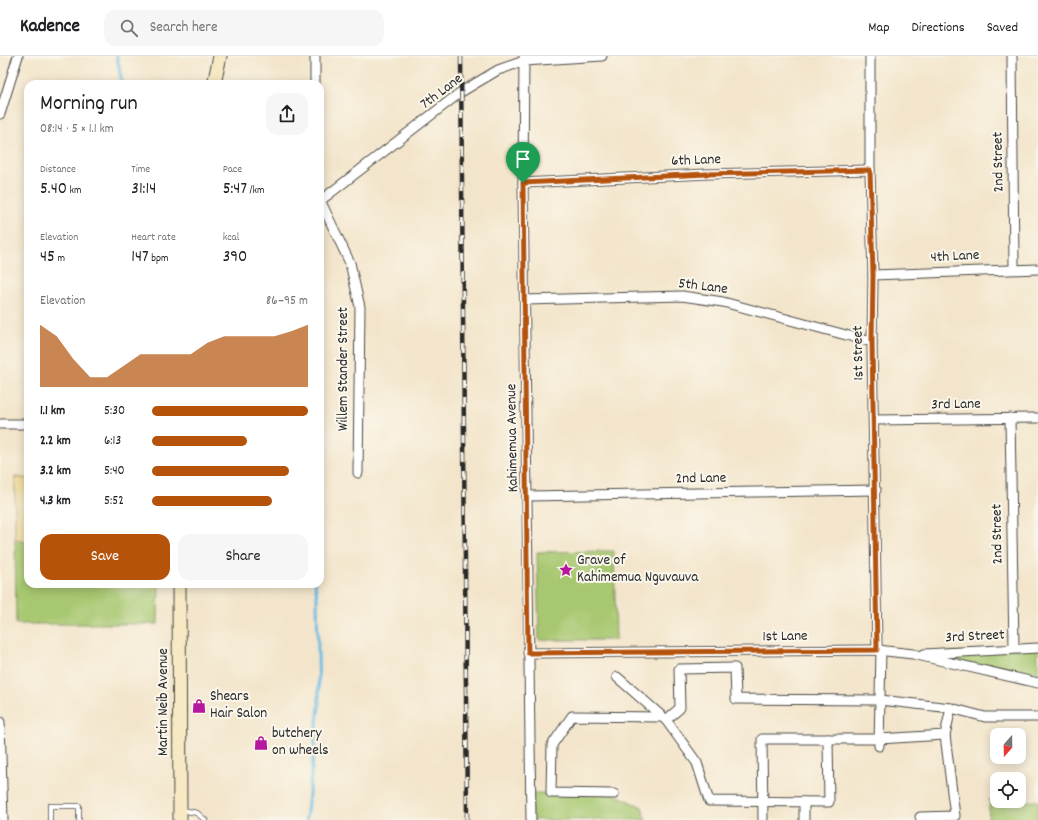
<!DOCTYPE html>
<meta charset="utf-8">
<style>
:root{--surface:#fff;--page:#f6f6f6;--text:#202124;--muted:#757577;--line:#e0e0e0;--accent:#b45309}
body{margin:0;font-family:Dekko,sans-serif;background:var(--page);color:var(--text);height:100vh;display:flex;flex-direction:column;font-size:15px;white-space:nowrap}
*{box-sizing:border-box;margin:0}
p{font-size:13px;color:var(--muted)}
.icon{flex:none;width:22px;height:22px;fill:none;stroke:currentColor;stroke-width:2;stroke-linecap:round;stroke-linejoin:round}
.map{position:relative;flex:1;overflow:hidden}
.sheet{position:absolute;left:24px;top:24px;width:300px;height:508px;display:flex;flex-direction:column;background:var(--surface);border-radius:12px;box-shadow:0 2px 10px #0003}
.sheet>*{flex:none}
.needle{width:26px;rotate:200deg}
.buttons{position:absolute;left:990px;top:672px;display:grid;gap:8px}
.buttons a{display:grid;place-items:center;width:36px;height:36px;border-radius:8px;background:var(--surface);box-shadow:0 2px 10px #0003;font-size:20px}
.pin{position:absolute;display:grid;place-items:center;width:34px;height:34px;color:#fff;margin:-41px -17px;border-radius:50% 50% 50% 0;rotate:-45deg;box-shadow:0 0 4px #0007}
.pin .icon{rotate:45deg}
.round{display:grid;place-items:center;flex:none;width:42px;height:42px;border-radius:12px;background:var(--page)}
.summary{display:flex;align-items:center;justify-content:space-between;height:68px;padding:0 16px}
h1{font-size:22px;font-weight:600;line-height:30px}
.figures{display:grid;grid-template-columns:repeat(3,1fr);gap:6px;height:68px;padding:4px 16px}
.figures div{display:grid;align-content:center}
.figures b{font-size:17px;font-weight:600}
.figures small{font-size:11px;font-weight:400}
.figures p{font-size:11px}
.chart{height:112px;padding:8px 16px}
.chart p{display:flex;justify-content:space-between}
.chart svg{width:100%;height:72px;margin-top:4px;fill:var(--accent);opacity:.7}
.cta{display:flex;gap:8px;margin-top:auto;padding:8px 16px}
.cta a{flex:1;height:46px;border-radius:12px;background:var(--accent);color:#fff;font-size:16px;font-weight:600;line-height:46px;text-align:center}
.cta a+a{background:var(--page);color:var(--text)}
ul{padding:0 16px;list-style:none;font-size:13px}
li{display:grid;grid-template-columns:64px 48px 1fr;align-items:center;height:30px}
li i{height:10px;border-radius:5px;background:var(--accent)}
header{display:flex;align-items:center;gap:24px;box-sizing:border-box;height:56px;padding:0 20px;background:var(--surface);border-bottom:1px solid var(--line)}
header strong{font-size:19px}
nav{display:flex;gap:22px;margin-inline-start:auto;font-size:14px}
.search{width:280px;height:36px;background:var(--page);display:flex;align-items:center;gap:10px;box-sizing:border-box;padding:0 14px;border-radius:12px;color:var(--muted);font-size:15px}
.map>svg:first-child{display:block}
.green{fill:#a7c76f;stroke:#69794d}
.sand{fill:#eeda9e;stroke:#8c8264}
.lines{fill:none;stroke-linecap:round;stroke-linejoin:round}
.stream{stroke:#66bce3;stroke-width:3}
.lane-casing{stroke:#494743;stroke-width:6}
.street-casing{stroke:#494743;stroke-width:11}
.secondary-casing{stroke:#494743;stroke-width:15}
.lane{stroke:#fff;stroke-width:4.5}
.street{stroke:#fff;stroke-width:9}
.secondary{stroke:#f7e9c3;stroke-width:13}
.rail-casing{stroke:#2b2b2b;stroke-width:4.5}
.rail{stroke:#fbf7ec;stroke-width:3;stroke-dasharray:9;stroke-linecap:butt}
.route-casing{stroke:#fff;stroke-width:8}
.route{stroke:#b45309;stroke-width:5}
.labels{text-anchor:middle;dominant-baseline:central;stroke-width:4;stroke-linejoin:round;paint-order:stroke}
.street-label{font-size:15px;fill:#2b2b2b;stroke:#fbf7ec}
.poi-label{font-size:15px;fill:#2b2b2b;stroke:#fbf7ec;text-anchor:start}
</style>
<header>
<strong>Kadence</strong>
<div class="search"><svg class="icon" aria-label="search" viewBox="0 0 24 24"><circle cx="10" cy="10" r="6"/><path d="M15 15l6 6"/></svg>Search here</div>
<nav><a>Map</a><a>Directions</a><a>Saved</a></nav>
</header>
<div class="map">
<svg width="1038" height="764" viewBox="0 0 1038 764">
<rect width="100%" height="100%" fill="#fbf7ec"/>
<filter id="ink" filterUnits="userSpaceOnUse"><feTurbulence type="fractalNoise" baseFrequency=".025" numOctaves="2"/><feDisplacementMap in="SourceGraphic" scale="8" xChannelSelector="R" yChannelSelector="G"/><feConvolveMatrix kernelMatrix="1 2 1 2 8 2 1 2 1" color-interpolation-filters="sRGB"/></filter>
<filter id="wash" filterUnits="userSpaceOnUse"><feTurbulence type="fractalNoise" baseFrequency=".012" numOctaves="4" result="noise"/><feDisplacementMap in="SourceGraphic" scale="16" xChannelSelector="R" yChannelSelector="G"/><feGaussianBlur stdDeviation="0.9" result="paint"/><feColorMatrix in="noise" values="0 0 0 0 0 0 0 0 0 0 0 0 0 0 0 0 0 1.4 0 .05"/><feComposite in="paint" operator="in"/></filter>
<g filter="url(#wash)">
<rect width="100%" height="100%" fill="#f3e5cb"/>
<g class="green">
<path d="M15,483L28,487V528H159L158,568H16Z"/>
<path d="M614,495L616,584H539L537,496Z"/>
<path d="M1038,592V627L913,598Z"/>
<path d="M531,737L614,738L642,751L646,764H531Z"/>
<path d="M990,743H997V745H1038V764H988Z"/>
</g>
<path class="sand" d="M15,421L28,423V487L15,483Z"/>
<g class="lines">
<g class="stream">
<path d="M117,0L122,28"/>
<path d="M306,764L319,650L317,540L315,528"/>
</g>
</g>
</g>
<g filter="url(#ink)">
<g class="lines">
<defs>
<g id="lane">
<path d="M182,754L197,757L205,764"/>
<path d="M50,764V750H79V764"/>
</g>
<g id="street">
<path d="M524,0L523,127L531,764"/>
<path d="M870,0V114L873,219L872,286L877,594"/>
<path d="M1012,0L1014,212"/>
<path d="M315,28V0"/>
<path d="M0,58L18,0"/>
<path d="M523,127L707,118L870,114"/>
<path d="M320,144L350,207L360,251L358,417"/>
<path d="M320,145L461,36L498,14L524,5L602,0"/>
<path d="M873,219L1038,213"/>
<path d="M525,244L682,240L723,246L872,286"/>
<path d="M1010,362L1014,592"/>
<path d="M875,364L1038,362"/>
<path d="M0,368H28"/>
<path d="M528,440L876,434"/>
<path d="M528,597L877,594L913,598L1038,627"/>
<path d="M924,598L1038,592"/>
<path d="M617,621L666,664L697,707L709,745L829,746L828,683H879L945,679L951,652"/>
<path d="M666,664L680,652L679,613L735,612L736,643L880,644L951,652L985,661H1038"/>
<path d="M0,666L3,764"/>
<path d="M879,690L881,594"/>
<path d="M614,738L551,737L552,689L572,660L662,661"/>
<path d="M804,746V764"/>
<path d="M920,761L955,760L945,679"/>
<path d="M763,764L762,683H828"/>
</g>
<g id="secondary">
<path d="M214,28L220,0"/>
<path d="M179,528L180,764"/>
</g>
</defs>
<use href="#lane" class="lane-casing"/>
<use href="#street" class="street-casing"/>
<use href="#secondary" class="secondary-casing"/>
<use href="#lane" class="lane"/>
<use href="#street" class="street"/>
<use href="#secondary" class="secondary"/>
<defs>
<path id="rail" d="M461,0L467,764"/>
</defs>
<use href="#rail" class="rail-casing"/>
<use href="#rail" class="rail"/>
</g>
</g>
<g class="lines" filter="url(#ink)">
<defs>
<path id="route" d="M870,114L873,219L872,286L877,594L528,597L523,127L707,118Z"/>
</defs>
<use href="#route" class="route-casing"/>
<use href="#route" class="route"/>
</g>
<defs>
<symbol id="sight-bare" viewBox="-9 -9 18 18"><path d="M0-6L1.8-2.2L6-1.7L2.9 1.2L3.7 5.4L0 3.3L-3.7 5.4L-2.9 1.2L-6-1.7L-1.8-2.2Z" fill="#b5179e" stroke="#fbf7ec" stroke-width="2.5" paint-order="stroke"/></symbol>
<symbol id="shop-bare" viewBox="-9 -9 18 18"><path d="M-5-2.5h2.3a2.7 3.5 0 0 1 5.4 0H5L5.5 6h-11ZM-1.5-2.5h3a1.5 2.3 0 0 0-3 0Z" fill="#b5179e" stroke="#fbf7ec" stroke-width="2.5" paint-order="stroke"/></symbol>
</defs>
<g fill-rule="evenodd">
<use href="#sight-bare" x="556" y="504" width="20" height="20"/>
<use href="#shop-bare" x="189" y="640" width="20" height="20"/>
<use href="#shop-bare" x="251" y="677" width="20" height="20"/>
</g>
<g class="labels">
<g class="street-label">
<text transform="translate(442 36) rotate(-37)">7th Lane</text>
<text transform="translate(696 105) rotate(-2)">6th Lane</text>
<text transform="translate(999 106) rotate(-91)">2nd Street</text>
<text transform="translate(955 201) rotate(-3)">4th Lane</text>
<text transform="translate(703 231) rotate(7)">5th Lane</text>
<text transform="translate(859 297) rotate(-91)">1st Street</text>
<text transform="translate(344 313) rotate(-90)">Willem Stander Street</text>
<text transform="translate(956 349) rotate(-1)">3rd Lane</text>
<text transform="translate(513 382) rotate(-91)">Kahimemua Avenue</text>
<text transform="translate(701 423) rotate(-1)">2nd Lane</text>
<text transform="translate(998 478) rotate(-91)">2nd Street</text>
<text transform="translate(785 581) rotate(-1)">1st Lane</text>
<text transform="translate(975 581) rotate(-3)">3rd Street</text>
<text transform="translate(164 646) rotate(-90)">Martin Neib Avenue</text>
</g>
<g class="poi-label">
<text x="577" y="505">Grave of<tspan x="577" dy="17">Kahimemua Nguvauva</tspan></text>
<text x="210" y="641">Shears<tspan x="210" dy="17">Hair Salon</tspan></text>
<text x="272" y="678">butchery<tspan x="272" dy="17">on wheels</tspan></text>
</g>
</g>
</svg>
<div class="buttons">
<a><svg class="needle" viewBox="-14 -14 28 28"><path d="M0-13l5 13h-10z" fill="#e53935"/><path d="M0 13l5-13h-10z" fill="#757577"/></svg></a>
<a><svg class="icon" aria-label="locate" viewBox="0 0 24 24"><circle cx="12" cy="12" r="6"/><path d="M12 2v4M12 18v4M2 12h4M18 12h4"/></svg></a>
</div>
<div class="pin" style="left:523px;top:127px;background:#1e9e55"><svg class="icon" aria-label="arrive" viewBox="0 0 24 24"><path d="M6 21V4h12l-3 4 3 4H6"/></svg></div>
<section class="sheet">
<div class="summary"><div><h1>Morning run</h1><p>08:14 · 5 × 1.1 km</p></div><a class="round"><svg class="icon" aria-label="share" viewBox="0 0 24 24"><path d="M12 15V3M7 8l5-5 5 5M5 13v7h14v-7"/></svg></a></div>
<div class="figures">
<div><p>Distance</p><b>5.40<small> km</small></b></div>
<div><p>Time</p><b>31:14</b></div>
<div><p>Pace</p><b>5:47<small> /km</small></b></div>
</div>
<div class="figures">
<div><p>Elevation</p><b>45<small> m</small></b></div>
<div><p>Heart rate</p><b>147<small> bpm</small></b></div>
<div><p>kcal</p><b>390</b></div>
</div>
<div class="chart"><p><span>Elevation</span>86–95 m</p>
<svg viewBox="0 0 160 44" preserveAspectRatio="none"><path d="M0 44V6L10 13L20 27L30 38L40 38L50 31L60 24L70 24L80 24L90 24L100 17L110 13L120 13L130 13L140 13L150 10L160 6V44z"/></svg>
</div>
<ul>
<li><b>1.1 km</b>5:30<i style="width:100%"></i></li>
<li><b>2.2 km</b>6:13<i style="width:61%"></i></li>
<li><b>3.2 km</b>5:40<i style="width:88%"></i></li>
<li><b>4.3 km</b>5:52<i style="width:77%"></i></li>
</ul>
<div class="cta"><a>Save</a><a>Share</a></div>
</section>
</div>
